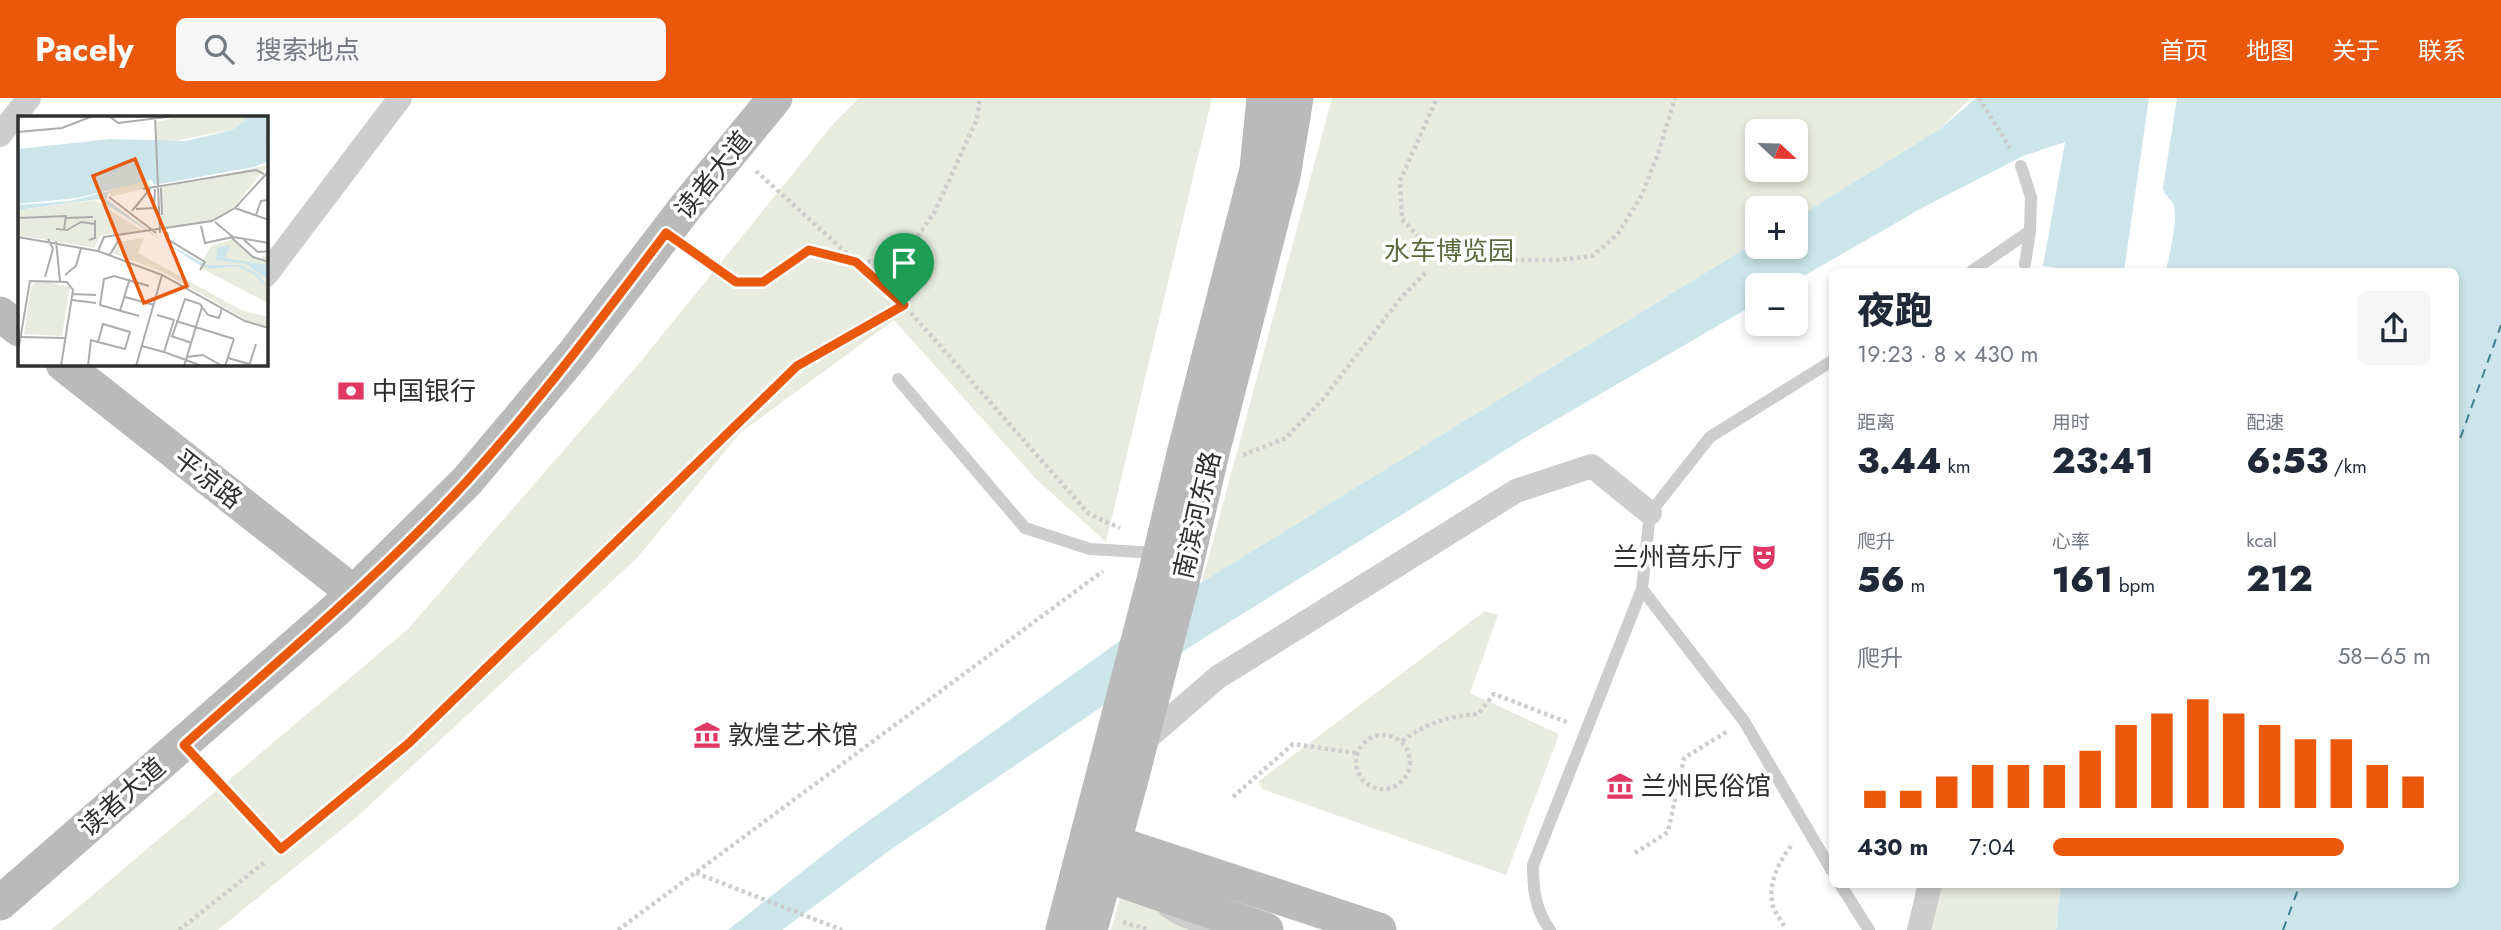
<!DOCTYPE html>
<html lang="zh">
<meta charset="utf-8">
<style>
:root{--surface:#fff;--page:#f6f6f7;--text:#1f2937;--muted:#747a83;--accent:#ea580c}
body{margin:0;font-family:Jost,"Noto Sans SC",sans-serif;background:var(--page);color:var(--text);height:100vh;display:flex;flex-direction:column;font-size:26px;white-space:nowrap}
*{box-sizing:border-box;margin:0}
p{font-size:23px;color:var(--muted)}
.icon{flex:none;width:38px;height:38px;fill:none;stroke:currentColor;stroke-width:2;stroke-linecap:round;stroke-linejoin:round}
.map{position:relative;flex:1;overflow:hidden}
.details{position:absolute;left:1829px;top:170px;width:630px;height:620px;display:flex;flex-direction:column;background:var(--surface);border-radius:10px;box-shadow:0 4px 10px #0003}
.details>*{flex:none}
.needle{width:46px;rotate:112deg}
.fabs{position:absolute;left:1745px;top:21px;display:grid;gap:14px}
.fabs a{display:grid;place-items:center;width:63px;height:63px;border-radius:10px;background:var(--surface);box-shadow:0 4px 10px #0003;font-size:35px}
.pin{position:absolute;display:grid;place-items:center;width:60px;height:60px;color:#fff;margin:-72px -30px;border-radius:50% 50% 50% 0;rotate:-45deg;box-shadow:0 0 7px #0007}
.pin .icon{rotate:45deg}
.round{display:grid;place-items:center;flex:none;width:74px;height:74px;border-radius:10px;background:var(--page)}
.head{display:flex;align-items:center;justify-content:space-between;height:119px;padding:0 28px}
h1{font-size:38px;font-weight:800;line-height:52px}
.stats{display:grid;grid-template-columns:repeat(3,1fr);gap:10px;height:119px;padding:7px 28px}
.stats div{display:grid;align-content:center}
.stats b{font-size:35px;font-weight:800}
.stats small{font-size:19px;font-weight:400}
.stats p{font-size:19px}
.chart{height:196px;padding:14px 28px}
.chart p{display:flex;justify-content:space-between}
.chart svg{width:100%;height:126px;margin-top:7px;stroke:var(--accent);stroke-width:6}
ul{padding:0 28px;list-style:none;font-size:23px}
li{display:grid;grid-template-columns:112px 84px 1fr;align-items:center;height:52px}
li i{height:18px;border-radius:9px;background:var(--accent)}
header{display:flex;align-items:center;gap:42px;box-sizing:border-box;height:98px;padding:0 35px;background:var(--accent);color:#fff}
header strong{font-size:33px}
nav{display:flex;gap:38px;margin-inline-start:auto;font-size:24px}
.search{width:490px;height:63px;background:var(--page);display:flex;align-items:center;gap:18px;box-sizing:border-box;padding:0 24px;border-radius:10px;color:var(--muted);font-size:26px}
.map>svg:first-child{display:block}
.green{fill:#e8ecde;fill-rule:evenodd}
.water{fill:#cbe5eb}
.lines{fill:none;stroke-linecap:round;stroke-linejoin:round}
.ferry{stroke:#3f7f90;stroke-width:2;stroke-dasharray:9 7;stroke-linecap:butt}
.path{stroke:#cdcdcd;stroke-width:4.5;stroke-dasharray:3.5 3.5;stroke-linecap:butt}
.lane{stroke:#cdcdcd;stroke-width:12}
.street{stroke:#cdcdcd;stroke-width:24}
.secondary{stroke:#bababa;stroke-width:35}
.secondary-bridge{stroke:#bababa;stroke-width:35}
.route-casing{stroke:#fff;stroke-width:14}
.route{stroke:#ea580c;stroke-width:9}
.labels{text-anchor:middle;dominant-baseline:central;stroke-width:7;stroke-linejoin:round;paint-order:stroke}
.street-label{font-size:26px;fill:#303030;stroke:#fff}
.park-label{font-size:26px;fill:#5b6a3e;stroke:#fff}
.poi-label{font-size:26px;fill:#303030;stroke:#fff;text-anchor:start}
.inset-river{fill:none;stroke:#cbe5eb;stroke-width:3.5}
.inset-road{fill:none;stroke:#acacac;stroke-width:2}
.view{fill:#e8590c;fill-opacity:0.15;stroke:#e8590c;stroke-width:3.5}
.inset-edge{fill:none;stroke:#303030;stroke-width:3.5}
</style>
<header>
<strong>Pacely</strong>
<div class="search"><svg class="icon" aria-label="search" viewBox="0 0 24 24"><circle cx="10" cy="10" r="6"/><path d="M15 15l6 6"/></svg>搜索地点</div>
<nav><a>首页</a><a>地图</a><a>关于</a><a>联系</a></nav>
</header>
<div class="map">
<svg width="2501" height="832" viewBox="0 0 2501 832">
<rect width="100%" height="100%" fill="#fff"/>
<g class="green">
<path d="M859,0H1212L1106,444L1035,380L894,222L741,334L637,460L358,718L218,832H51L408,531L637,268L834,25Z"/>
<path d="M1332,0H1971L1940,31L1796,120V110H1757V143L1202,484ZM1757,33H1796V72H1757Z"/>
<path d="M1485,513L1498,517L1470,595L1559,636L1506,777L1262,691L1259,683Z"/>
<path d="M1126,779L1266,832H1111Z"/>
<path d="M1933,786H2061L2056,832H1926Z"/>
</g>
<g class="water">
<path d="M1976,0H2149L2124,173H2079L2043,168L2065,44L2023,58L1922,110L1788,187H1757V205L1533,335L1199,543L890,752L782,832H728L849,737L1202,484L1757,143V149H1796V120L1940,31Z"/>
<path d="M2177,0H2501V832H2056L2061,786H2455V173H2166C2169,156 2178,125 2174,109C2173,101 2164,98 2163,90Z"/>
</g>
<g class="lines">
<g class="ferry">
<path d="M2455,355L2501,227"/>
<path d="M2283,832L2300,786"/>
</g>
<g class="path">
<path d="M1979,0L2010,50"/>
<path d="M756,73L904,207L1089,416L1120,430"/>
<path d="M1419,139L1402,121L1400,83L1437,0"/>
<path d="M692,154L736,184H763L809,152L856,164L902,162L935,113L977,21L980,0"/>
<path d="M1479,162H1559L1592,158L1617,137L1642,97L1658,56L1675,0"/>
<path d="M1243,357L1286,340L1323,301L1400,201L1427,173"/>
<circle cx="1383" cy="664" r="27"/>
<path d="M1402,643C1429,624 1446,619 1478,616L1494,596L1569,625"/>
<path d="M1233,699L1293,646L1357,655"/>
<path d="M296,739L409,645L797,268L904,207"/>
<path d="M1635,755L1668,734L1684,660L1728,633"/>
<path d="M696,775L842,832"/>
<path d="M1123,824L1149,832"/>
<path d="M1784,828C1781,822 1775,815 1773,808C1767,785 1780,762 1793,745"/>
<path d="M179,832L265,764"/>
<path d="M618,832L1103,473"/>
</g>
<g class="lane">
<path d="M2021,68L2031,99L2030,133L2025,166"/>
<path d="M1972,173L2030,133"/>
<path d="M1832,263L1710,339L1650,415L1642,491L1744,623L1832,773"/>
<path d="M898,281L1025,430L1090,451L1157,455"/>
<path d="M184,647L281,751"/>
<path d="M1840,786L1869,832"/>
<path d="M1165,813L1180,822L1208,832"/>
<path d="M1550,832C1535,811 1533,792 1533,767L1642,491"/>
</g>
<g class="street">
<path d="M0,37L29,0"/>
<path d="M266,177L400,0"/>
<path d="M1137,649L1218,579L1516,393L1592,368L1650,415"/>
<path d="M1919,832L1930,786"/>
</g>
<g class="secondary">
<path d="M0,216L19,231"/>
<path d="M63,266L354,495"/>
<path d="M1181,488L1211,359L1283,78L1296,0"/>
<path d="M1088,736L1379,832"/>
<path d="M1080,768L1266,832"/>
<path d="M0,805L336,512L467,383L573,257L685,110L775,0"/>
<path d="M1063,832L1154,482L1185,352L1257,71L1264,0"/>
<path d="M1090,832L1130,685"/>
</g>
<path class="secondary-bridge" d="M1130,685L1181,488"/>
</g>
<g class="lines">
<defs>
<path id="route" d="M666,135L736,184H763L809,152L856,164L904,207L797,268L409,645L281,751L184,647C280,561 380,478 467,383C538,305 602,220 666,135Z"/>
</defs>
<use href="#route" class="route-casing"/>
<use href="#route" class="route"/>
</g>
<defs>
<symbol id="bank-bare" viewBox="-9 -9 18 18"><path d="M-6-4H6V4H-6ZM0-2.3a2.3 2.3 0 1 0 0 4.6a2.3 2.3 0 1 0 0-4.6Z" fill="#e03863" stroke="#fff" stroke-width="2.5" paint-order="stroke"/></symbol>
<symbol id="theatre-bare" viewBox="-9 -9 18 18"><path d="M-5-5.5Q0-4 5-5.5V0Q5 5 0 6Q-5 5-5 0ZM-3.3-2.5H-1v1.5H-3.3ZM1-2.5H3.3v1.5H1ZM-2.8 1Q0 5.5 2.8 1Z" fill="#e03863" stroke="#fff" stroke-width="2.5" paint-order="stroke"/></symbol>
<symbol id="museum-bare" viewBox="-9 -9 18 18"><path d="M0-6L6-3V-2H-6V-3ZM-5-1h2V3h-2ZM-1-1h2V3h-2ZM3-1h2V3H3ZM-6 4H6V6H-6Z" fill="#e03863" stroke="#fff" stroke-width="2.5" paint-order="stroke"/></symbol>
</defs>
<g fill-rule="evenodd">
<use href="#bank-bare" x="332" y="274" width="38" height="38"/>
<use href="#theatre-bare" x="1745" y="440" width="38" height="38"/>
<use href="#museum-bare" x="688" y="618" width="38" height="38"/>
<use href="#museum-bare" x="1601" y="669" width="38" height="38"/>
</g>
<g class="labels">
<g class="street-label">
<text transform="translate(713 77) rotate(-51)">读者大道</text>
<text transform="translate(208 381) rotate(38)">平凉路</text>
<text transform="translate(1197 417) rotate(-77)">南滨河东路</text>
<text transform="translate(122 699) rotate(-41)">读者大道</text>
</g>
<g class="park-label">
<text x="1449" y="153">水车博览园</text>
</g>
<g class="poi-label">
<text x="372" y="293">中国银行</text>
<text x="1743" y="459" text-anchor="end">兰州音乐厅</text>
<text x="728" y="637">敦煌艺术馆</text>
<text x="1641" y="688">兰州民俗馆</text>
</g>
</g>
<g transform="translate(18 18)">
<rect width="250" height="250" fill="#fff"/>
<path d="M164,0H232L214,14L139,28V6ZM250,49L213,94L195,105L143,114L142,71ZM131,64L133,71L93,81L91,73ZM77,84L126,116L83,119L76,132L0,119V94ZM126,122L120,137L223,194L250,201V210L230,205L145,156L94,137L99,126ZM216,123L232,138L244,144L245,139L250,141V187L181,151L193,130ZM20,164L52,171L44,220L6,218L13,171Z" fill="#e8ecde"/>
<path d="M232,0H250V45L236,51L136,69L133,64L59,82L0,88V33L92,23L168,25L214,14ZM92,75L88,83L146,126L188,149H222L240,158L250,173L237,159L218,150L194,153L180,148L80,83L0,94V89L52,85ZM212,129L207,142L250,149V164L228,148L198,144L199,132Z" fill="#cbe5eb"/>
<path class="inset-river" d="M143,53L189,56L251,19M0,58L137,53"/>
<path class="inset-road" d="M91,0L100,7L157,0M137,0L142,117M0,16L44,12L75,0M143,72L144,99M125,73L238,54L246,58M91,81L138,117M217,92L251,104M118,93L136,92L137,73M114,95L132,73M238,99L243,85L251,84M0,102L48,100L46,114M48,102L75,101M197,106L215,121L251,127M183,110L187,127L215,121M38,113L49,114L63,106L77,108M149,116L151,124L187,146L182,154M0,121L80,135L144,159L227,205L251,212M214,122L235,141L251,146M71,124L77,122V104M226,124L240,136L251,135M38,125L42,165M80,135L86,121L194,105L217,92L251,55M91,140L102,122M47,159L58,150L63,132M27,161L35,133L30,123M55,178L78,179M107,181L136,189M54,184L78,187M185,192L190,199L201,202L204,192M102,195L111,165M139,199L156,204L146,236L184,250M121,200L82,189L86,163L96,160L131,170M158,205L216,223M85,208L112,216L107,233L80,226ZM153,220L174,227M1,221L47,222M154,221L167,183L182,188L184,191L166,250M124,230L146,236M0,236L12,165L49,166L55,174L43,250M169,241L185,239L204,250M210,242L231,248M70,250L73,224L80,226M118,250L144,159M207,250L216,223M231,250L238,228"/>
<path class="view" d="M117,43L169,170L126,187L75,60Z"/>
<rect width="250" height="250" class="inset-edge"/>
</g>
</svg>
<div class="fabs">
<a><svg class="needle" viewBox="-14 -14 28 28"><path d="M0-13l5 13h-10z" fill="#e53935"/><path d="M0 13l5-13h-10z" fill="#747a83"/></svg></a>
<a>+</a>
<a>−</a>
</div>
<div class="pin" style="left:904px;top:207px;background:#1e9e55"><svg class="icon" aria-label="arrive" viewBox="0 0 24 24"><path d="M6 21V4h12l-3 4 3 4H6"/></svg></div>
<section class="details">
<div class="head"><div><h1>夜跑</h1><p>19:23 · 8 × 430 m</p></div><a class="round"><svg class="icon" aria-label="share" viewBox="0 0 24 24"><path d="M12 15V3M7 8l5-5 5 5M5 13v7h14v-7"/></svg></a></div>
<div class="stats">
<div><p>距离</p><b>3.44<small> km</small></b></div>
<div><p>用时</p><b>23:41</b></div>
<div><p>配速</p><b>6:53<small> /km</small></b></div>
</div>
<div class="stats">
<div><p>爬升</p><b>56<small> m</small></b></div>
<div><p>心率</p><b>161<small> bpm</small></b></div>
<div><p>kcal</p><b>212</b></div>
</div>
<div class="chart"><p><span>爬升</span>58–65 m</p>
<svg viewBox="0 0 160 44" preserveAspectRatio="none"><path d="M5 44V38M15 44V38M25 44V33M35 44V29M45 44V29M55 44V29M65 44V24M75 44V15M85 44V11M95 44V6M105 44V11M115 44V15M125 44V20M135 44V20M145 44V29M155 44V33"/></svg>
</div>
<ul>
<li><b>430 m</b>7:04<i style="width:77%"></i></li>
</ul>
</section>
</div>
